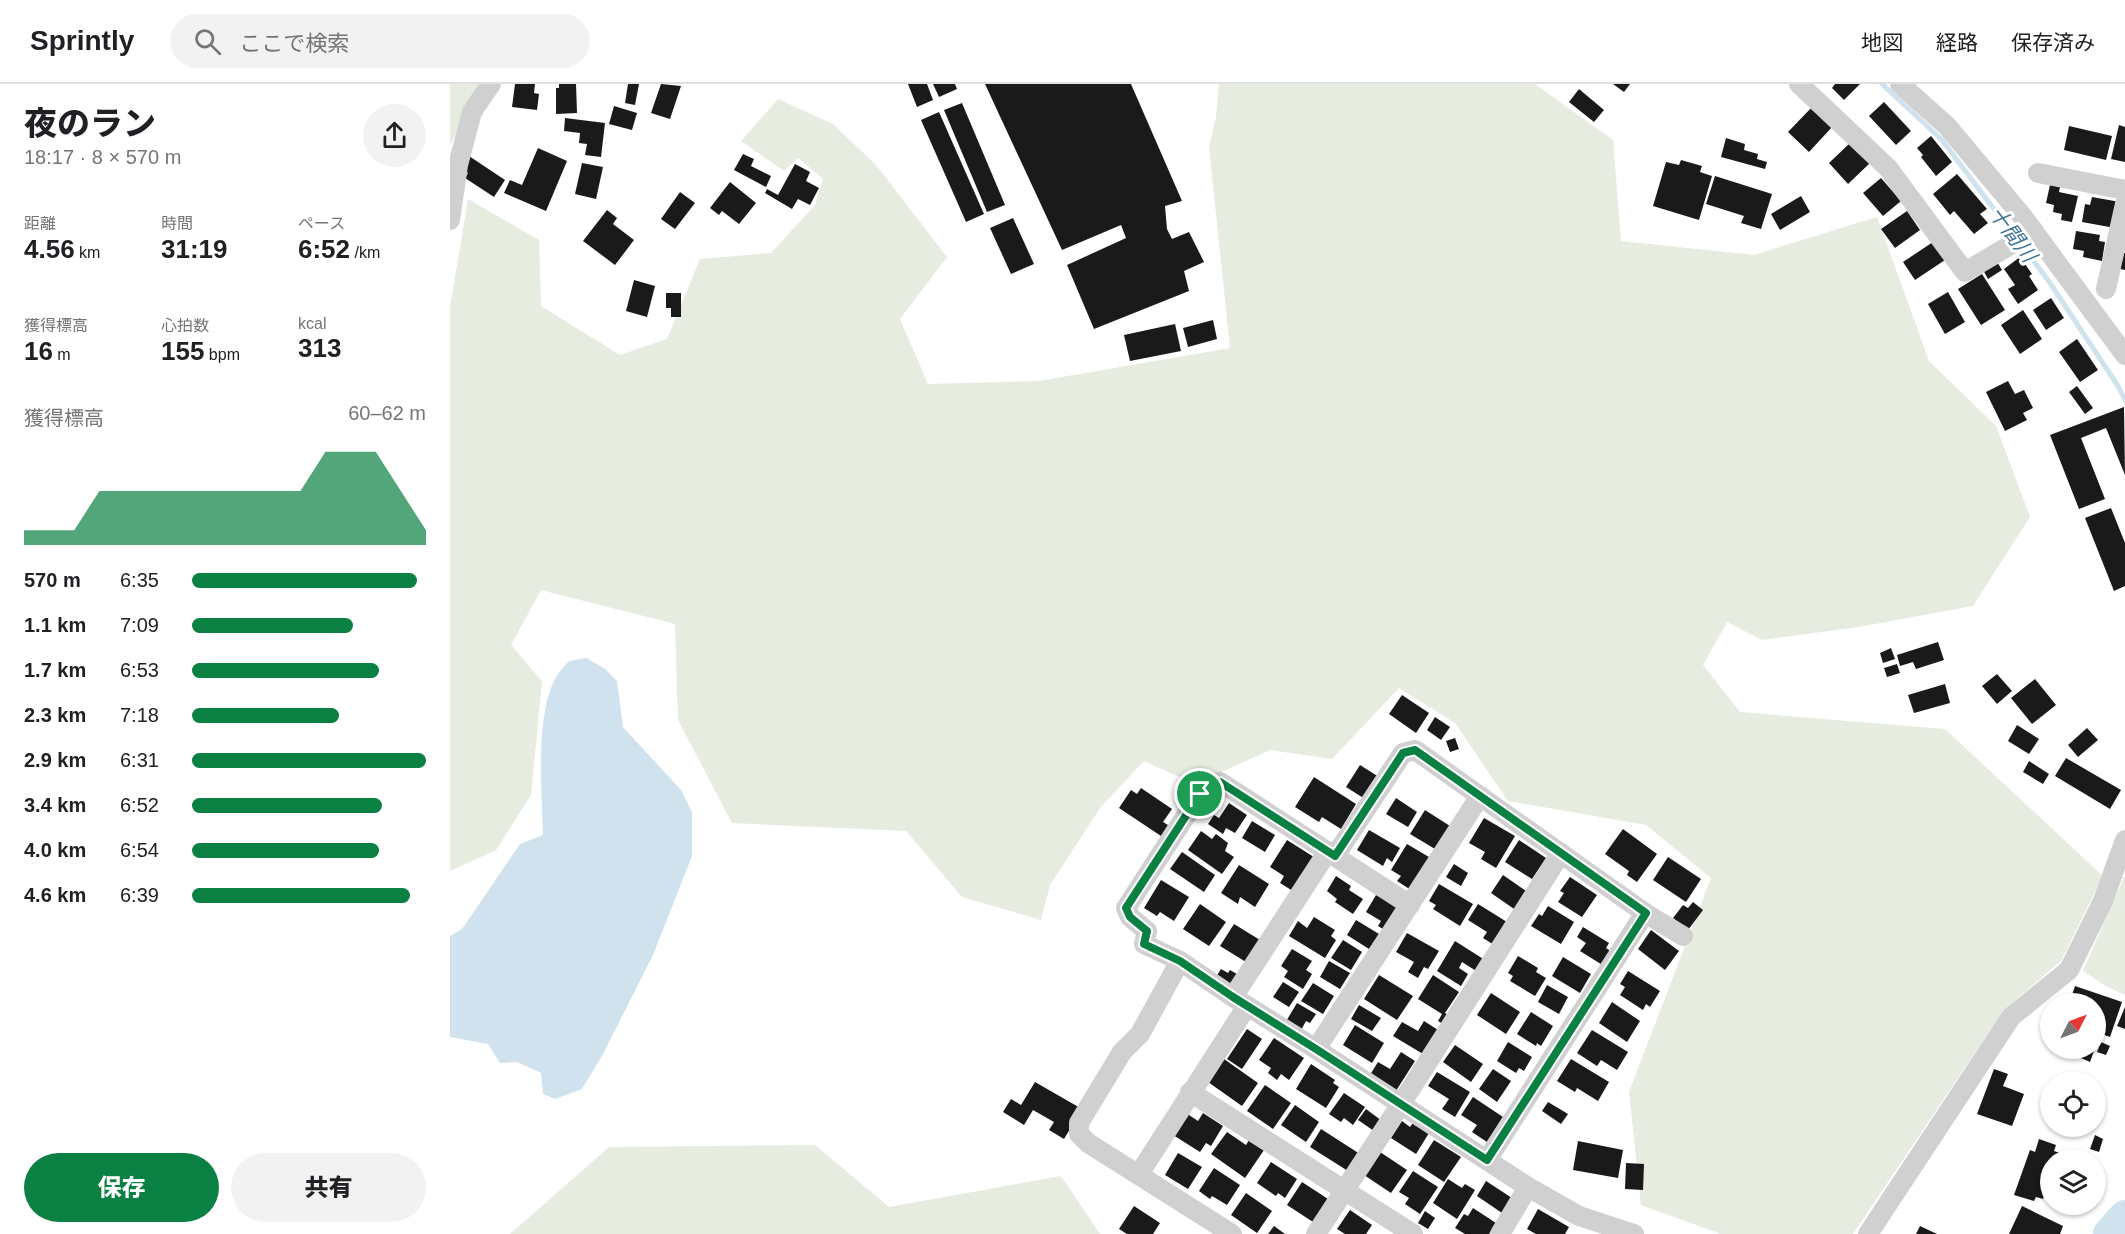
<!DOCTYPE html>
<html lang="ja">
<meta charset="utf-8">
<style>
:root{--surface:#fff;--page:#f2f2f2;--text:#202124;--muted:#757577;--line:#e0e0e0;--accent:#0b8043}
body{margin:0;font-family:Helvetica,"Noto Sans JP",sans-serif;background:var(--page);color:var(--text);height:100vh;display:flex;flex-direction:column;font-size:22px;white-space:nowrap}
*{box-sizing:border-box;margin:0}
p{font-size:20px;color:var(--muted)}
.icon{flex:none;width:33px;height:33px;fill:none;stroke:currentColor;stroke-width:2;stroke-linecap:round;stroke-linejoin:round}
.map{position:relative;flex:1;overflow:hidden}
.panel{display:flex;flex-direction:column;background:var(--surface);width:450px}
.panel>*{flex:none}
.needle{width:39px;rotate:48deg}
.buttons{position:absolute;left:1590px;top:909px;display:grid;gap:12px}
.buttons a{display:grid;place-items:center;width:66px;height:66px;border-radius:50%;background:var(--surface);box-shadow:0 2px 4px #0004;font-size:30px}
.pin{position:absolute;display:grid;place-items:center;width:51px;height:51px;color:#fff;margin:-26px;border:3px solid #fff;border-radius:50%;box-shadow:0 2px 6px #0007}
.round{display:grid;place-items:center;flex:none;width:63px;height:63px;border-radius:32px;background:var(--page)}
.headline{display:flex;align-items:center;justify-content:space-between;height:102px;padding:0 24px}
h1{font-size:33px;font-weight:800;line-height:45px}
.stats{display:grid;grid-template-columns:repeat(3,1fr);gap:9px;height:102px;padding:6px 24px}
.stats div{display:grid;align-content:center}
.stats b{font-size:26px;font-weight:800}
.stats small{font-size:16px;font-weight:400}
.stats p{font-size:16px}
.chart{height:168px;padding:12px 24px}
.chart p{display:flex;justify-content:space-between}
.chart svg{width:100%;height:108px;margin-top:6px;fill:var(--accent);opacity:.7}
.primary-button{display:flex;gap:12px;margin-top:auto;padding:12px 24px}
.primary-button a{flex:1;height:69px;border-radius:36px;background:var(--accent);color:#fff;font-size:24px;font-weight:800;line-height:69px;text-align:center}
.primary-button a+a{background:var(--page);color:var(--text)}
ul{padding:0 24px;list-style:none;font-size:20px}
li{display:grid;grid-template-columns:96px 72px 1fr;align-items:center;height:45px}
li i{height:15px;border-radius:8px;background:var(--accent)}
header{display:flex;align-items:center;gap:36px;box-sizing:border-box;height:84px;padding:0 30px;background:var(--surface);border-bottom:2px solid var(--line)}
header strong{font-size:28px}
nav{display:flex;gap:33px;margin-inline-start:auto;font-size:21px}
.search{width:420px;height:54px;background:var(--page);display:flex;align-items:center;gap:15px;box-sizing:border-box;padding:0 21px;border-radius:33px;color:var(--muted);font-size:22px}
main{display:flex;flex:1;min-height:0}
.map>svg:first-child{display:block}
.green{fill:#e6ecdf}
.water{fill:#cfe2ee}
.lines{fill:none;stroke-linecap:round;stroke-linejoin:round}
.stream{stroke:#cfe2ee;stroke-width:5}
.river{stroke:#cfe2ee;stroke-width:32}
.building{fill:#1a1a1a}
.minor{stroke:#d0d0d0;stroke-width:20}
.route-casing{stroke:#fff;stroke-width:12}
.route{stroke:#0b8043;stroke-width:8}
.labels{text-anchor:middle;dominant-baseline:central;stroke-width:6;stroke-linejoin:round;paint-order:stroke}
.water-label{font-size:21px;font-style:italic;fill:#3f7597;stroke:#fff}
</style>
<header>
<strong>Sprintly</strong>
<div class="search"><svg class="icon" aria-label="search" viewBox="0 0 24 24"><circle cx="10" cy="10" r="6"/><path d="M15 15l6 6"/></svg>ここで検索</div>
<nav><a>地図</a><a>経路</a><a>保存済み</a></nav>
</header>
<main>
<section class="panel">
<div class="headline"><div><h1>夜のラン</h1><p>18:17 · 8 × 570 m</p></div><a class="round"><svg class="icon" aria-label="share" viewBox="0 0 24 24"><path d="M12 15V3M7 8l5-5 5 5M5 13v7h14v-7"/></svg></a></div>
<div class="stats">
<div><p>距離</p><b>4.56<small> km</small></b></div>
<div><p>時間</p><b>31:19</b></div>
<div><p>ペース</p><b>6:52<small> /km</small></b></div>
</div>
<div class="stats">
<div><p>獲得標高</p><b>16<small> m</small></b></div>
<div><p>心拍数</p><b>155<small> bpm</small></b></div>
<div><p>kcal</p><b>313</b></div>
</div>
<div class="chart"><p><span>獲得標高</span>60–62 m</p>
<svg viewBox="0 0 160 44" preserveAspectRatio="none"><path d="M0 44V38L10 38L20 38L30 22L40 22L50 22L60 22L70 22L80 22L90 22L100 22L110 22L120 6L130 6L140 6L150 22L160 38V44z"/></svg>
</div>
<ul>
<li><b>570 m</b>6:35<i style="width:96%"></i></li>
<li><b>1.1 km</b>7:09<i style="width:69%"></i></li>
<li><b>1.7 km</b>6:53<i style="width:80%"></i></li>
<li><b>2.3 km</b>7:18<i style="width:63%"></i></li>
<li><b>2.9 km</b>6:31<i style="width:100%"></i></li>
<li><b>3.4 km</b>6:52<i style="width:81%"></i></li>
<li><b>4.0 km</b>6:54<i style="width:80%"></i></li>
<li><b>4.6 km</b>6:39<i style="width:93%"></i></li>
</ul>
<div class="primary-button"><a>保存</a><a>共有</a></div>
</section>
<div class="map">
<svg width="1675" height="1150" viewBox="0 0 1675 1150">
<rect width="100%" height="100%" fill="#fff"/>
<g class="green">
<path d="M0,0H29L0,62Z"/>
<path d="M769,0H1085L1163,56L1171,157L1304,171L1427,133L1479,277L1546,342L1580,433L1523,522L1409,543L1312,556L1277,538L1253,581L1290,628L1495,645L1653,792L1611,877L1553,927L1403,1150H1271L1191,1121L1179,1008L1261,794L1196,741L1058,717L1005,639L949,604L882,675L820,666L745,700L694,677L650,724L600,801L591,836L512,813L456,747L282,739L228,636L225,540L91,506L61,561L92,597L81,711L46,766L0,787V223L18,115L89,156L91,222L170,271L217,255L250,175L321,169L365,121L373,95L348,74L334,87L291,57L328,15L383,40L426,81L497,173L450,235L478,300L589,297L780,264L759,63L766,33Z"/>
<path d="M1674,793H1675V911L1654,901L1633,887Z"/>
<path d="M365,1061L439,1123L611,1092L650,1150H60L159,1063Z"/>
</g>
<path class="water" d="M136,574L155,585L167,597L173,643L231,706L242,728V772L203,871L153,970L132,1005L105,1015L93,1010L91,989L67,978L50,979L38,960L0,953V852L12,845L70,760L93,751C92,708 85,634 105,595C108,589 114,583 119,577Z"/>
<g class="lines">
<g class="stream">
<path d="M1432,0L1492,56L1565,153"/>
<path d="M1571,160L1600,199L1668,302L1675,316"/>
</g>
<path class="river" d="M1659,1150L1675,1132"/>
</g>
<g class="building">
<path d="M65,0H85L84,9L89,10L87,26L62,23Z"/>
<path d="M109,0H126L127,29L106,30V4H109Z"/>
<path d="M178,0H189L185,21L175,19Z"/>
<path d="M211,0L231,2L220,35L201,29Z"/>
<path d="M458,0H477L483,16L467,23Z"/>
<path d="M483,0H505L507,5L489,13Z"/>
<path d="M535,0H681L732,117L715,122L717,145L722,155L739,148L754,178L734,187L739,207L644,245L617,181L676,154L671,141L612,166Z"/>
<path d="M1163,0H1180L1174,8Z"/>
<path d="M1385,0H1410L1394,16L1382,4Z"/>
<path d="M1129,5L1154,26L1144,38L1119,18Z"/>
<path d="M1434,18L1461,47L1446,61L1419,32Z"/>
<path d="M512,19L555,121L537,128L494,26Z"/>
<path d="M164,22L187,29L182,46L159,40Z"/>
<path d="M1362,23L1383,42L1359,68L1338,48Z"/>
<path d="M489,28L534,130L516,138L471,36Z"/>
<path d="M115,34L155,39L151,73L135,71L137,60L129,59L130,49L114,47Z"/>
<path d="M1669,41L1675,43V78L1661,75Z"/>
<path d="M1619,42L1662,52L1656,76L1614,66Z"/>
<path d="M1481,52L1502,78L1486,92L1471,73L1473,71L1467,64Z"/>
<path d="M1276,54L1295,60L1294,66L1308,70L1307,75L1317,78L1315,85L1271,73Z"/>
<path d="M1400,59L1420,79L1398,100L1379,79Z"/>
<path d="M88,64L117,77L96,127L54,109L60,96L72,101Z"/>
<path d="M293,70L304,75L301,82L321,92L316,103L284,86Z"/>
<path d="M19,72L55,96L44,113L15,94L18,89L11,84Z"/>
<path d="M1231,76L1252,82L1250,88L1262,92L1249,136L1203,122L1216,78L1229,81Z"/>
<path d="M132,79L153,83L146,115L125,110Z"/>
<path d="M345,80L360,88L356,97L369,104L360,121L348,115L342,125L315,109L317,105L328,111Z"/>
<path d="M1507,90L1537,125L1530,130L1538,139L1524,150L1504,127L1500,131L1483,110Z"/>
<path d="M1265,92L1322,110L1311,145L1291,139L1294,132L1256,120Z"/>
<path d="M1431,94L1451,117L1433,132L1413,109Z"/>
<path d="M280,98L306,119L289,140L272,127L269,131L260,124Z"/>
<path d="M1600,101L1610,103L1609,108L1628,112L1622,138L1611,136L1612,130L1603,128L1604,121L1596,119Z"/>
<path d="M230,108L245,119L225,145L211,135Z"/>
<path d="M1351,112L1360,128L1330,146L1321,130Z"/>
<path d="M1642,113L1670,118L1665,144L1632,138L1635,120L1640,121Z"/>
<path d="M157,126L167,134L163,140L184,156L165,181L133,157Z"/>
<path d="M1457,127L1470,146L1445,164L1431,145Z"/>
<path d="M563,134L584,180L561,190L540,144Z"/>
<path d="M1626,147L1650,151L1649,157L1655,158L1652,177L1633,173L1634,167L1623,165Z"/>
<path d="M1486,156L1498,174L1465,196L1453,178Z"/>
<path d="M1674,169H1675V186L1670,185Z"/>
<path d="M1570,173L1582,190L1579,192L1588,206L1568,220L1558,205L1565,201L1554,185Z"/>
<path d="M1546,176L1552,186L1538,195L1532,184Z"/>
<path d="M1532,190L1555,226L1531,241L1508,205Z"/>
<path d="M184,196L205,202L197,233L176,227Z"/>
<path d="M1498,208L1515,238L1495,250L1478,220Z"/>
<path d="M216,209H231V233H221V224H216Z"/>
<path d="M1601,214L1614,234L1596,246L1583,226Z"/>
<path d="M1573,226L1592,255L1570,270L1551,241Z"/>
<path d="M763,236L767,255L738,263L733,244Z"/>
<path d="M725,240L731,267L680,277L674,251Z"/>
<path d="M1627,255L1648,286L1630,298L1609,268Z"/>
<path d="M1558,297L1565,310L1574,306L1583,324L1573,329L1577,336L1555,347L1536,308Z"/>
<path d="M1627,302L1643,324L1635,330L1619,308Z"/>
<path d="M1674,323L1675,391L1656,344L1631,354L1655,415L1629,425L1600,351Z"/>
<path d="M1661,424L1675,459V502L1664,507L1635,434Z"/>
<path d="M1488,558L1494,576L1466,585L1463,578L1450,582L1447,571Z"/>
<path d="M1441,564L1445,575L1433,579L1430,569Z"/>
<path d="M1447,580L1450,589L1437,593L1434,584Z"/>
<path d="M1547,590L1562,607L1547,620L1532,602Z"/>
<path d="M1585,595L1606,621L1582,640L1561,614Z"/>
<path d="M1495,600L1500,619L1464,629L1458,611Z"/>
<path d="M952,611L979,629L966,649L939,630Z"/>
<path d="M985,633L1000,643L991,656L977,646Z"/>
<path d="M1567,641L1589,655L1579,670L1558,657Z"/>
<path d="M1637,644L1648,656L1628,673L1618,661Z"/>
<path d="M1005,654L1009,665L1000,668L996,657Z"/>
<path d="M1616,674L1671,706L1660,725L1605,692Z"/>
<path d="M1579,677L1599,690L1593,700L1573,688Z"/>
<path d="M910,681L929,693L915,715L896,703Z"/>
<path d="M864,693L906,720L891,745L872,733L869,738L845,723Z"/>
<path d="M691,704L722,725L713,738L718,741L711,752L669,724L681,706L687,710Z"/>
<path d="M946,714L967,728L958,743L936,730Z"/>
<path d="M779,719L797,731L785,749L776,744L773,750L758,740L764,731L769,734Z"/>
<path d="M975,726L1000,742L985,765L960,750Z"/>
<path d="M1034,734L1065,752L1046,784L1031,775L1035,768L1019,759Z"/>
<path d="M802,737L825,751L815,768L792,754Z"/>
<path d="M1173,745L1207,770L1187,798L1177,791L1179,787L1155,770Z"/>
<path d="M919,746L950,764L942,778L937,774L933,782L907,766Z"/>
<path d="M751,747L762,755L766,750L778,759L775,767L784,773L772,790L738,766Z"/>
<path d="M837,756L867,775L846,809L830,799L834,792L820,783Z"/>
<path d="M1069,756L1096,774L1082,795L1055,778Z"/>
<path d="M957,760L984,776L964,808L947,797L951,792L941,786Z"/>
<path d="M732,768L765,791L754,808L720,785Z"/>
<path d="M1218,773L1251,795L1236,818L1203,796Z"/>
<path d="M1004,780L1018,789L1011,802L996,793Z"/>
<path d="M789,781L819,800L805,823L790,813L788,820L771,809Z"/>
<path d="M1053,791L1079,809L1067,827L1041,809Z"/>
<path d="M886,792L901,802L899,806L913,815L903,830L885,818L887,815L877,807Z"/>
<path d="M1120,793L1147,811L1132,833L1108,818L1114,809L1110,807Z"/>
<path d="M711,796L739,813L724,837L710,828L707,832L694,824Z"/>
<path d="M989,800L1023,820L1010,842L983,825L986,821L979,817Z"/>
<path d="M926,811L952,825L938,848L928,842L931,837L916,828Z"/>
<path d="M1243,818L1253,826L1238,846L1223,834L1233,821L1238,824Z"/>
<path d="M750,820L776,838L759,862L733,845Z"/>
<path d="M1028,820L1057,838L1049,864L1033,854L1037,848L1018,836Z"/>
<path d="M1098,822L1124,838L1111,860L1081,842L1089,830L1092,832Z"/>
<path d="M864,833L885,846L881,852L886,856L875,874L839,852L848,837L857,844Z"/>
<path d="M906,836L929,850L919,865L897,851Z"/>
<path d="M784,840L810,856L796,878L770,862Z"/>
<path d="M1133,843L1159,859L1156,864L1162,868L1154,882L1130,867L1136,859L1127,853Z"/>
<path d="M1201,846L1229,867L1215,886L1188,865Z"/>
<path d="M957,849L989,867L978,885L974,883L968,894L958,888L964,878L946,868Z"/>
<path d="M893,856L912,868L901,886L881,874Z"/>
<path d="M1005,857L1038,878L1031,890L1012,878L1009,884L1018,890L1011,902L987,887Z"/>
<path d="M842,865L862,877L856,886L862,890L853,905L834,893L838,887L831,882Z"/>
<path d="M1068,872L1088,884L1086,888L1096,894L1085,912L1060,897L1063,892L1058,889Z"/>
<path d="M1113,873L1141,890L1130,909L1102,892Z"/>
<path d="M879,877L900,889L890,905L870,893Z"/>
<path d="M771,885L778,889L780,886L792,893L783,908L764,896Z"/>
<path d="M1178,887L1210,907L1200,923L1196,920L1193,926L1170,911L1175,903L1170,900Z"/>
<path d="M929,891L963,912L947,936L914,915Z"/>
<path d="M983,891L1009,908L995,929L1003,934L998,943L988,937L992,930L968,915Z"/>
<path d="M833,898L849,908L839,923L823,913Z"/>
<path d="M863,899L884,912L873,930L851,917Z"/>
<path d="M1097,901L1118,913L1109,930L1088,918Z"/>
<path d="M1625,902L1672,918L1660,953L1646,948V920H1619Z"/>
<path d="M1041,909L1070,928L1056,950L1027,931Z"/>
<path d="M1162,918L1190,937L1177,958L1149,939Z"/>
<path d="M847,919L866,930L860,939L856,937L850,948L835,939Z"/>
<path d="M909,921L931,934L922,947L901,935Z"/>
<path d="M1675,923V945L1667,942Z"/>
<path d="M1081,928L1103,942L1091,962L1087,959L1086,962L1067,950Z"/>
<path d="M974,937L988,946L973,970L943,952L952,938L968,947Z"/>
<path d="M905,941L934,959L922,979L893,961Z"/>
<path d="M797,945L812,955L792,985L777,975Z"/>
<path d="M1142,946L1178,968L1167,986L1151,976L1147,982L1127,969Z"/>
<path d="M824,954L854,974L839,996L831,990L827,996L818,989L821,984L809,976Z"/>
<path d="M1058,958L1082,973L1074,987L1069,984L1066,989L1047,977Z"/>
<path d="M1651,958L1660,962L1656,971L1647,968Z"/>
<path d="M1005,961L1033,980L1021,998L993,978Z"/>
<path d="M1634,964H1645L1640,978L1631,974Z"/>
<path d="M951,968L965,977L944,1010L918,994L928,978L940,985Z"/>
<path d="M774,975L808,999L792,1022L758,998Z"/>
<path d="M1121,975L1159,998L1148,1017L1127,1004L1125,1008L1107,997Z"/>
<path d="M861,980L885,996L883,999L889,1003L876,1024L846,1005Z"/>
<path d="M1043,985L1061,997L1047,1018L1029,1005Z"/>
<path d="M1544,985L1558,990L1553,1002L1574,1010L1562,1042L1527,1030Z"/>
<path d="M987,988L1020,1008L1005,1033L992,1025L999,1015L978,1002Z"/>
<path d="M585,998L632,1025L614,1055L599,1046L604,1038L583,1026L574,1041L553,1028L561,1015L571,1021Z"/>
<path d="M815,1001L841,1019L823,1045L797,1027Z"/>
<path d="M894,1009L915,1023L903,1041L894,1034L891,1038L879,1030Z"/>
<path d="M1023,1013L1053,1033L1037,1058L1022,1048L1027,1041L1011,1031Z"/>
<path d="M1098,1018L1118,1030L1111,1040L1092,1027Z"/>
<path d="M845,1021L869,1038L856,1058L831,1041Z"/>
<path d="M916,1025L932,1037L924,1047L908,1036Z"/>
<path d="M736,1029L748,1037L753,1029L773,1042L761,1062L756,1059L750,1068L723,1051Z"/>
<path d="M952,1037L960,1043L963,1039L979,1049L966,1070L941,1054Z"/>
<path d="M871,1045L910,1070L898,1087L860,1063Z"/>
<path d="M777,1048L796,1061L799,1056L814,1066L795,1094L761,1070Z"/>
<path d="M1645,1051L1653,1055L1649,1068L1640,1065Z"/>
<path d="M1589,1055L1606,1061L1604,1067L1610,1069L1608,1076H1600V1114L1594,1111L1593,1115L1586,1113L1584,1117L1564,1111L1580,1066L1585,1068Z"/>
<path d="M984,1056L1011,1073L994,1098L968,1081Z"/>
<path d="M1128,1057L1173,1066L1168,1094L1123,1086Z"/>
<path d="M930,1068L957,1086L941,1109L914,1091Z"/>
<path d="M728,1069L752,1083L738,1105L715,1091Z"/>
<path d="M821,1078L847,1095L835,1114L828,1109L826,1112L807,1099Z"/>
<path d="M1176,1079L1194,1080L1193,1106L1175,1105Z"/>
<path d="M764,1084L790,1101L777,1121L762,1112L760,1115L749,1107Z"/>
<path d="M963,1087L988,1103L970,1130L955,1120L959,1114L949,1108Z"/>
<path d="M998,1095L1012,1104L1015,1100L1025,1106L1007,1135L983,1119Z"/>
<path d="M1036,1097L1062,1114L1052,1129L1027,1112Z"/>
<path d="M852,1098L878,1115L863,1138L837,1121Z"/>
<path d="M1646,1102L1652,1104L1646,1122Z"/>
<path d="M796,1109L822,1127L807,1149L781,1131Z"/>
<path d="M1617,1120H1635L1632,1127L1628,1126L1626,1130L1615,1126Z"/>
<path d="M684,1122L710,1139L703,1150H677L669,1145Z"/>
<path d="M1572,1122L1613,1142L1610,1150H1559Z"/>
<path d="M1023,1124L1046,1139L1039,1150H1015L1005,1144L1014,1130L1018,1132Z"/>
<path d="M1088,1125L1119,1143L1115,1150H1086L1077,1145Z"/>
<path d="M900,1126L922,1141L916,1150H895L887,1145Z"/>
<path d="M975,1127L985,1134L978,1145L968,1139Z"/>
<path d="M824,1142L835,1150H818Z"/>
<path d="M1470,1142L1487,1150H1466Z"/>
</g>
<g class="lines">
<g class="minor">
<path d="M1349,0L1438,84L1515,188L1584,147"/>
<path d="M1450,0L1497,42L1573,133L1675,271"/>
<path d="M1588,89L1675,106"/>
<path d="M0,136L8,81L22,28L41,0"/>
<path d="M1656,205L1675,120"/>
<path d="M885,772L953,669L965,666L1195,829L1233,852"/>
<path d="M960,821L770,698L750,710L676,824L680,833L697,847L694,860L730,877L783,913L866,965L1078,1103L1129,1132L1184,1150"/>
<path d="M730,877L690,950L672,968L629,1039V1050L638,1059L782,1150"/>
<path d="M783,913L878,767"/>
<path d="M866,965L1030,712"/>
<path d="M740,1008L963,1150"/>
<path d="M1037,1076L1195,829"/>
<path d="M689,1090L797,922"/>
<path d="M866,1150L951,1020L1111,769"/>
<path d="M1050,1150L1078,1103"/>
<path d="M1418,1150L1561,933L1619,886L1653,817L1675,756"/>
</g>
</g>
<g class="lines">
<defs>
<path id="route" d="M965,666L1196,829L1037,1076L866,965L783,913L730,877L694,860L697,847L680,833L676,824L750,710L770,698L885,772L953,669Z"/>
</defs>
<use href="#route" class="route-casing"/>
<use href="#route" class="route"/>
</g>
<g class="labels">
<g class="water-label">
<text transform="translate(1563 150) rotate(53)">十間川</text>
</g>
</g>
</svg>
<div class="buttons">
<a><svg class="needle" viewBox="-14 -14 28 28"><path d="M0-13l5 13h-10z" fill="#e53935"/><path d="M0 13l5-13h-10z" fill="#757577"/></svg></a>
<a><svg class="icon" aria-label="locate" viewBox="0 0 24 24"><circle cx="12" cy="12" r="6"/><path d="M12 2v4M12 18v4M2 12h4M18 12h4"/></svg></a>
<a><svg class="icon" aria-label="layers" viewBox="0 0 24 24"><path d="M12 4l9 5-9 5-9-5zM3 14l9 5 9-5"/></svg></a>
</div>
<div class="pin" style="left:750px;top:710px;background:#1e9e55"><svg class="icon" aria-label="arrive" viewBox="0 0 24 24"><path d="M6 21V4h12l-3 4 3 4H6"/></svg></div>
</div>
</main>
